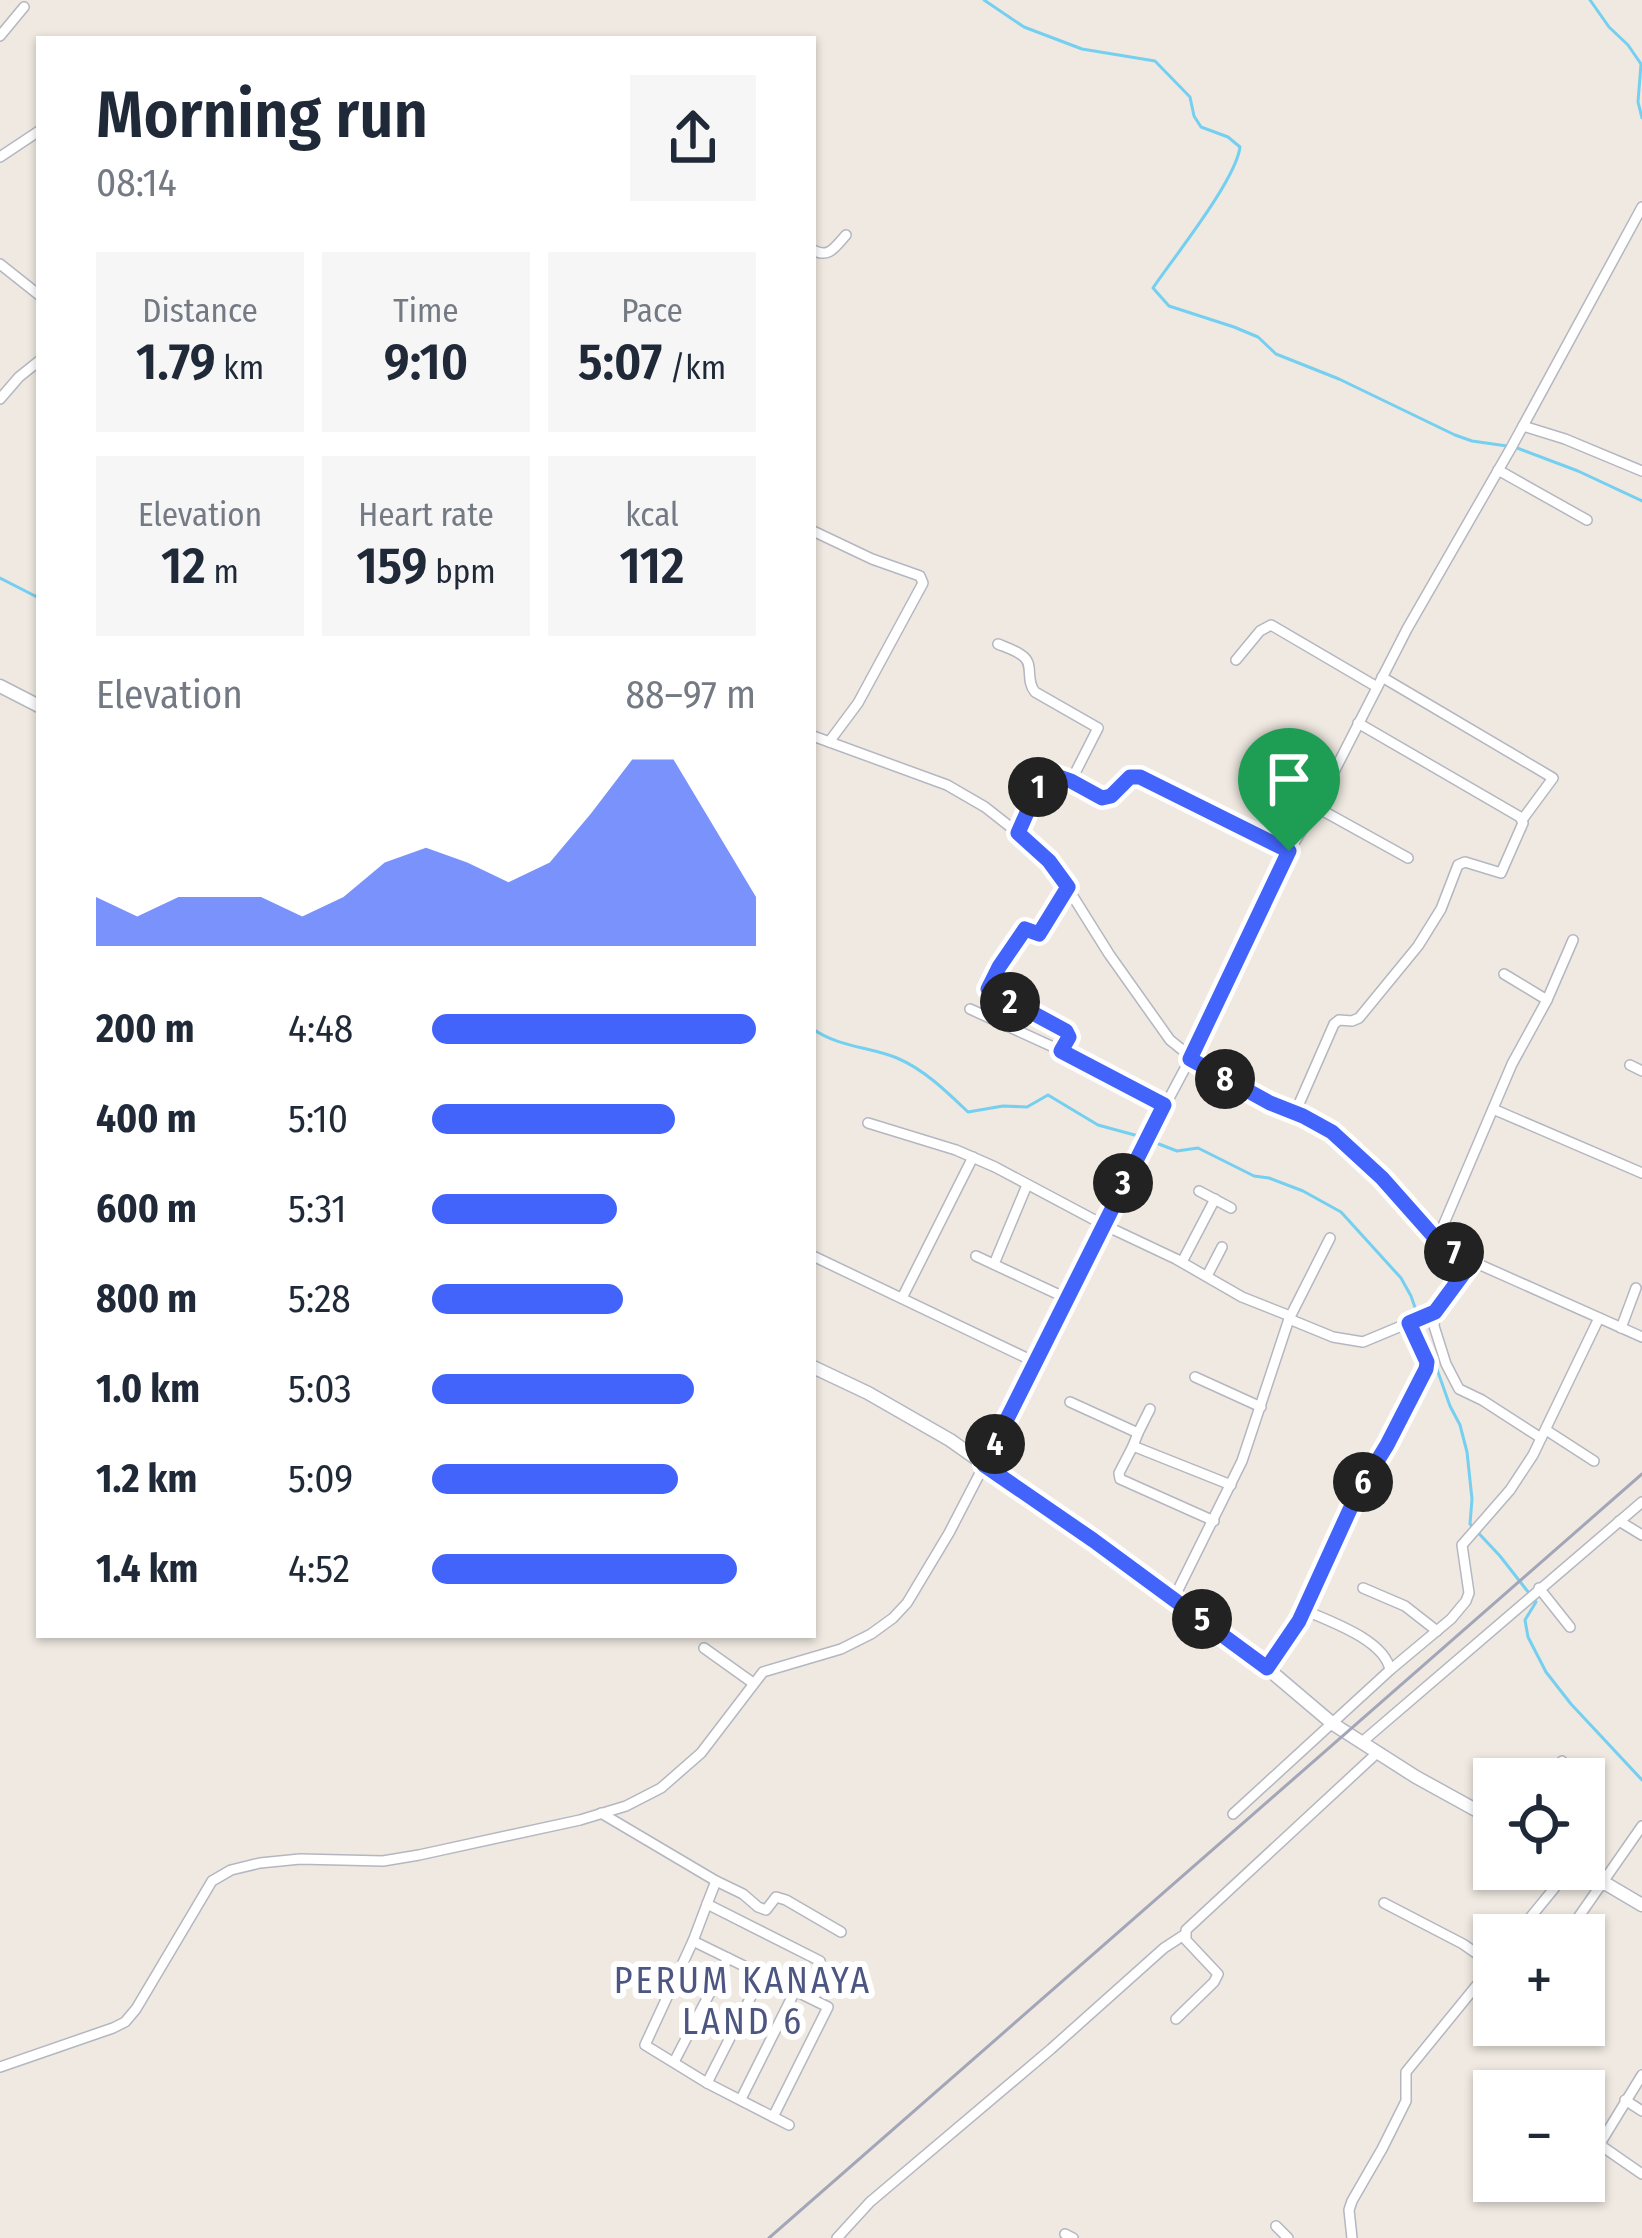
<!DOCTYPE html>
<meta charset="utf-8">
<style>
:root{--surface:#fff;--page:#f6f6f7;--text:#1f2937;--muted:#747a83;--accent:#4264fb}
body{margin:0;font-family:"Fira Sans Condensed",sans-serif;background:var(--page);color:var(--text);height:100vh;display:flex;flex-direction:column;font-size:45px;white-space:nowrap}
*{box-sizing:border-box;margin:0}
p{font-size:39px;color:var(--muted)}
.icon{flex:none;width:66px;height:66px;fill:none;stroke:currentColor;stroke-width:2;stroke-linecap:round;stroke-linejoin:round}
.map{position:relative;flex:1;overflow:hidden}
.details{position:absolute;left:36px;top:36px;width:780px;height:1602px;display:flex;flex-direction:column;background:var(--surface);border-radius:0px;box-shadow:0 3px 9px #0004}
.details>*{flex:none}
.controls{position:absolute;left:1473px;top:1758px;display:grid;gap:24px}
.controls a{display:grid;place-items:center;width:132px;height:132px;border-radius:0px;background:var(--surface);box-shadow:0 3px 9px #0004;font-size:60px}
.pin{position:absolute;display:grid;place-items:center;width:102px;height:102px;color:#fff;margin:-123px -51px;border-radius:50% 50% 50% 0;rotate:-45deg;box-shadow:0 0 12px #0007}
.pin .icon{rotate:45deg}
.km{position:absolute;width:60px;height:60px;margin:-30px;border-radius:50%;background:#222;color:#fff;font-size:33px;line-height:60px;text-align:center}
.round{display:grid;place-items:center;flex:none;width:126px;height:126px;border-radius:0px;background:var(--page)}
.head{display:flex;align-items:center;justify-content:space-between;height:204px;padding:0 60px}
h1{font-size:66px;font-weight:600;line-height:90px}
.figures{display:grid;grid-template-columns:repeat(3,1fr);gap:18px;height:204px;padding:12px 60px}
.figures div{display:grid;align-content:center;border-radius:0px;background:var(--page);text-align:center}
.figures b{font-size:51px;font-weight:600}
.figures small{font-size:33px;font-weight:400}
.figures p{font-size:33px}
.chart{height:336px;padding:24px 60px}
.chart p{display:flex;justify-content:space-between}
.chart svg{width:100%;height:216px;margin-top:12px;fill:var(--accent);opacity:.7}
ul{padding:0 60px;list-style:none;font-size:39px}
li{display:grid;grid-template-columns:192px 144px 1fr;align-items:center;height:90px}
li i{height:30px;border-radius:15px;background:var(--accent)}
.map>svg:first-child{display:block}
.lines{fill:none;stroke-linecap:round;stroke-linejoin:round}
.stream{stroke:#75cff0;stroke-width:3}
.minor-casing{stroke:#b4b7c1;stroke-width:12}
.tertiary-casing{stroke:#b4b7c1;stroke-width:15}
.minor{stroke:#fff;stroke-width:9}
.tertiary{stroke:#fff;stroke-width:12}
.rail{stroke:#a3a6b8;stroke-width:3}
.route-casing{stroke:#fff;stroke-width:24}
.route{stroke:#4264fb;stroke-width:15}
.labels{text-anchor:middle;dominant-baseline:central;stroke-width:12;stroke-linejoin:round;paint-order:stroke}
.neighbourhood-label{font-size:36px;letter-spacing:3px;fill:#4d5680;stroke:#fff}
</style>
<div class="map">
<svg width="1642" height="2238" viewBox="0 0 1642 2238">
<rect width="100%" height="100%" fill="#efe9e1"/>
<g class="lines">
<g class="stream">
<path d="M984,0L1024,27L1082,49L1155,61L1190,97L1194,116L1201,127L1228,137L1240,147C1236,180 1174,257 1153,288L1169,306L1234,327L1258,337L1276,354L1339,379L1455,435L1472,441L1507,446"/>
<path d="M1590,0L1609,27L1628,45L1641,64L1638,102L1642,118"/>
<path d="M1517,448L1578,471L1642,501"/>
<path d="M0,578L39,598"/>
<path d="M813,1029C838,1047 870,1047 897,1058C925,1070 947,1092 968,1112L1003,1106L1027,1107L1048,1095L1098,1125L1142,1137"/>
<path d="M1151,1141L1177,1151L1198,1148L1254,1176L1269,1178L1303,1191L1341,1212L1401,1278L1411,1296L1450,1406L1460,1425L1467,1452L1472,1499L1470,1524L1500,1556L1536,1602L1525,1620L1528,1637L1546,1672L1571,1704L1642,1780"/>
</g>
<defs>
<g id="minor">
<path d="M0,36L24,7"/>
<path d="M0,157L39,131"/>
<path d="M813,250C829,259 835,247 846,235"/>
<path d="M0,264L39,295"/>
<path d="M0,399L19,377L39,361"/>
<path d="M1523,426L1565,439L1642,471"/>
<path d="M1498,470L1587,520"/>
<path d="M813,531L872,559L920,576L923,583L858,703L829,742"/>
<path d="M998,644C1005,647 1018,651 1024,657C1034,666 1025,680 1035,692L1098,728L1071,781"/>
<path d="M1236,660L1260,631L1271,625L1377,687"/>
<path d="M1382,677L1553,778L1522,820"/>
<path d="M813,736L947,785L985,807L1018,833L1057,871L1109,954L1170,1040L1206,1069L1332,1132L1382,1178L1437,1240L1458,1255L1642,1337"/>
<path d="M1316,807L1408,858"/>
<path d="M1018,833L1045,774L1071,781L1102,798L1111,796L1134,776L1289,851"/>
<path d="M1504,974L1547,1000"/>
<path d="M970,1009L1062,1051L1164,1105"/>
<path d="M1062,1051L1069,1036L1066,1031L988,989L999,967L1025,930L1039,933L1068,887"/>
<path d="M1630,1065L1642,1071"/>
<path d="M1493,1109L1642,1173"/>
<path d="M1295,1113L1334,1024L1339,1020L1352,1021L1359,1018L1418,946L1441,909L1458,865L1465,862L1501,873L1523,823L1520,817L1358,723"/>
<path d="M868,1123L956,1150L995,1167L1104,1225L1176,1259L1242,1297L1290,1316"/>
<path d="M1199,1191L1231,1208"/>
<path d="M1437,1240L1512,1064L1547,1000L1573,940"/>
<path d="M813,1256L1037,1363"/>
<path d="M976,1256L1066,1298"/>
<path d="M1472,1261L1435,1312L1434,1326L1446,1364L1459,1389L1482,1400L1541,1438"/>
<path d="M1182,1262L1215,1199"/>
<path d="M994,1264L1027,1185"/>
<path d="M1207,1276L1222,1247"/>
<path d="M902,1298L973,1157"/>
<path d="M1289,1319L1333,1337L1363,1342L1435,1312"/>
<path d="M1621,1328L1636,1288"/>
<path d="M1195,1377L1261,1407"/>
<path d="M1070,1402L1138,1433L1133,1446L1231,1485"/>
<path d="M1546,1430L1594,1461"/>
<path d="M1138,1433L1150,1409"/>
<path d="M1133,1446L1119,1473L1120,1479L1214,1521"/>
<path d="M1619,1521L1642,1535"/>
<path d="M1363,1588L1405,1606L1437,1631"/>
<path d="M1539,1588L1570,1627"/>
<path d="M1174,1598L1242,1461L1289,1319L1330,1238"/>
<path d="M1304,1610C1329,1621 1385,1640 1390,1670"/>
<path d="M704,1648L753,1683"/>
<path d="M1267,1668L1295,1626L1357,1494L1426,1369L1427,1362L1409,1323"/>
<path d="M1362,1742L1642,1502"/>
<path d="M1551,1779L1562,1761"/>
<path d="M601,1813L716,1881L743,1894L758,1907L766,1910L776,1897L786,1900L841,1932"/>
<path d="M1233,1814L1390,1670L1451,1619L1466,1601L1469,1593L1462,1545L1510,1490L1533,1455L1599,1318"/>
<path d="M716,1881L707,1904L820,1961"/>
<path d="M1384,1903L1463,1944L1493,1965"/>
<path d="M707,1904L693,1941L828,2007L773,2117"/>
<path d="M1516,1935L1570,1869"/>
<path d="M1566,1935L1642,1826"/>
<path d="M693,1941L645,2045L707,2083L789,2125"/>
<path d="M1176,2019L1214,1982L1218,1974L1186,1940V1930L1377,1753"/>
<path d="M674,2062L728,1958"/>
<path d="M0,2067L113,2028L125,2022L136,2009L212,1881L231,1870L260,1863L300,1859L383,1861L419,1855L580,1820L626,1806L661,1788L701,1753L763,1672L841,1649L871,1634L893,1618L907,1603L949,1533L1025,1386L1126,1179L1190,1059L1289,851L1316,807L1407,629L1511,448L1642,207"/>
<path d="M1642,2075L1601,2142L1603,2147L1642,2174"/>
<path d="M707,2083L762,1975"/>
<path d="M741,2099L795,1991"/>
<path d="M1625,2100L1642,2111"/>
<path d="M1584,2165L1601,2144"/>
<path d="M1276,2226L1288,2238"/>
<path d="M1065,2234L1073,2238"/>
<path d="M837,2238L870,2202L1051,2049L1164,1948L1184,1935"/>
<path d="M1352,2238L1349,2210L1352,2201L1382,2149L1406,2101V2072L1494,1964"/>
</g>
<g id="tertiary">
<path d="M0,686L39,706"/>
<path d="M813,1367L868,1393L950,1440L1174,1598L1267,1668L1333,1724L1416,1777L1494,1820"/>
<path d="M1581,1869L1642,1905"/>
</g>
</defs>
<use href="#minor" class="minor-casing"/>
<use href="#tertiary" class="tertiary-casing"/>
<use href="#minor" class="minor"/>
<use href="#tertiary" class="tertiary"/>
<path class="rail" d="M769,2238L1642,1474"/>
</g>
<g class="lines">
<defs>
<path id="route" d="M1048,773L1071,781L1102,798L1111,796L1130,777H1140L1289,851L1190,1059L1270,1103L1303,1116L1332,1132L1382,1178L1437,1240L1458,1255L1472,1262L1435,1312L1409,1323L1427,1362L1426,1369L1387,1445L1357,1494L1299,1621L1267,1668L1093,1540L984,1465L1164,1105L1061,1051L1069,1037L1066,1031L988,989L999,967L1025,929L1039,934L1068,887L1049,861L1018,833L1043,776Z"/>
</defs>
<use href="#route" class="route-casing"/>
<use href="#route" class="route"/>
</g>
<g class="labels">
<g class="neighbourhood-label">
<text x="743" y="1981">PERUM KANAYA<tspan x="743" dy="41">LAND 6</tspan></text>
</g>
</g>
</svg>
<div class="controls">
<a><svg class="icon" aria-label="locate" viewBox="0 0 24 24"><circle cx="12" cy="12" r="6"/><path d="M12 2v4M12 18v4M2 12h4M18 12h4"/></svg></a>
<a>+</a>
<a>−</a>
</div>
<div class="pin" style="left:1289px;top:851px;background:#1e9e55"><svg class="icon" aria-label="arrive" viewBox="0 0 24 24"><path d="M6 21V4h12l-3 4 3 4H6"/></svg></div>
<b class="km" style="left:1038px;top:787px">1</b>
<b class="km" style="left:1010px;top:1002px">2</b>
<b class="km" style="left:1123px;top:1183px">3</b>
<b class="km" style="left:995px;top:1444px">4</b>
<b class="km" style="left:1202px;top:1619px">5</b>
<b class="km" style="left:1363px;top:1482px">6</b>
<b class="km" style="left:1454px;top:1252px">7</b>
<b class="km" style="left:1225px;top:1079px">8</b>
<section class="details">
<div class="head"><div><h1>Morning run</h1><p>08:14</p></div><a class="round"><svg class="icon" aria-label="share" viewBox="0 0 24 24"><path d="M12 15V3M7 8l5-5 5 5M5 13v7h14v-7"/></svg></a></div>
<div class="figures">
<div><p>Distance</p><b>1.79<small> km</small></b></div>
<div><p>Time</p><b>9:10</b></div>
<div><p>Pace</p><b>5:07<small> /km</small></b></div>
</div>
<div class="figures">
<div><p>Elevation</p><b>12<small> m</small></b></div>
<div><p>Heart rate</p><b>159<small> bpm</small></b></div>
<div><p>kcal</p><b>112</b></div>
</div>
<div class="chart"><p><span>Elevation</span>88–97 m</p>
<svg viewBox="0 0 160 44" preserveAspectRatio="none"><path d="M0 44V34L10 38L20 34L30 34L40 34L50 38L60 34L70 27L80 24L90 27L100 31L110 27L120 17L130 6L140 6L150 20L160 34V44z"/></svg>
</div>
<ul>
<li><b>200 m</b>4:48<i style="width:100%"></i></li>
<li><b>400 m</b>5:10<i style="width:75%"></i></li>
<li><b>600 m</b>5:31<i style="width:57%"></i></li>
<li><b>800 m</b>5:28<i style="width:59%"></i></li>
<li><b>1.0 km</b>5:03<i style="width:81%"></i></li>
<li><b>1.2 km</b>5:09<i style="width:76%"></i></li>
<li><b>1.4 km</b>4:52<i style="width:94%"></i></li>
</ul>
</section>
</div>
